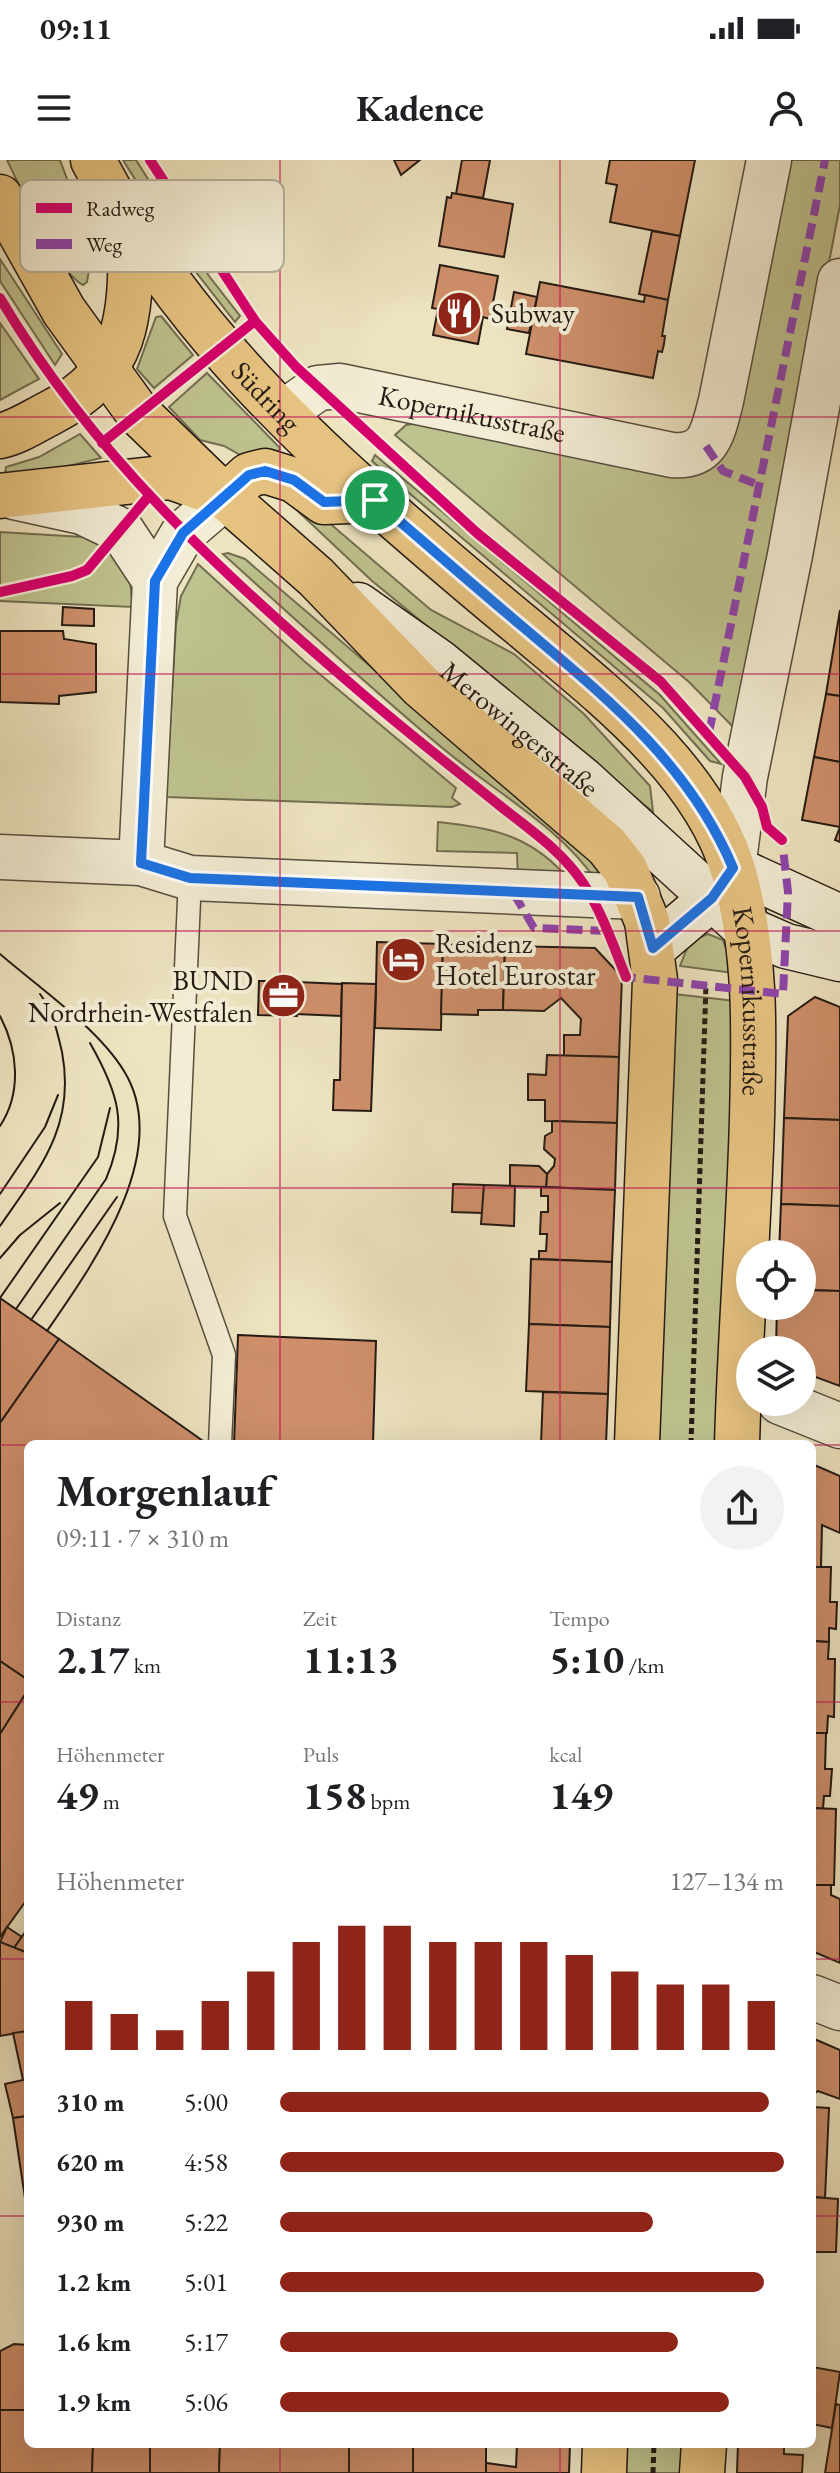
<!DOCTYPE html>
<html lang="de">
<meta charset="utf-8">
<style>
:root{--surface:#fff;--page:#f2f2f2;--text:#202124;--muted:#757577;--accent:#8f2418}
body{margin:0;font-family:"EB Garamond",serif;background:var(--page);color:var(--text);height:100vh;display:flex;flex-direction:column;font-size:30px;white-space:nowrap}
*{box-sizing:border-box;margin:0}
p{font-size:26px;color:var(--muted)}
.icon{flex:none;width:44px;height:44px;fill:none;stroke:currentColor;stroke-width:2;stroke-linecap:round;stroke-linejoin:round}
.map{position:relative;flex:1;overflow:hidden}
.side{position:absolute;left:24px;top:1280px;width:792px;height:1008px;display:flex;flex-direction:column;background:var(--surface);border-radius:12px;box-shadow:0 8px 32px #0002}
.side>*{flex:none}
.controls{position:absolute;left:736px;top:1080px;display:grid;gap:16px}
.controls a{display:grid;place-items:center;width:80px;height:80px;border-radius:50%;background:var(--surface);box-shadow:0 8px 32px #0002;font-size:40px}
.pin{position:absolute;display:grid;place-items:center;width:68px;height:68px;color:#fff;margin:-34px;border:4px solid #fff;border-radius:50%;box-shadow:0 2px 8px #0007}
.round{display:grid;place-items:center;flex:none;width:84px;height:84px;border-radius:42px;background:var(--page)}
.overview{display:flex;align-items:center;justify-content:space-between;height:136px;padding:0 32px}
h1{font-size:44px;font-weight:700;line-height:60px}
.metrics{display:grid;grid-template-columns:repeat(3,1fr);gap:12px;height:136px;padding:8px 32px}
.metrics div{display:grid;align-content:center}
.metrics b{font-size:40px;font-weight:700}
.metrics small{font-size:22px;font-weight:400}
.metrics p{font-size:22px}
.chart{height:224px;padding:16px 32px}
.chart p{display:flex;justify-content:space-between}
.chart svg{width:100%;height:144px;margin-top:8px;stroke:var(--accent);stroke-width:6}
ul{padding:0 32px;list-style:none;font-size:26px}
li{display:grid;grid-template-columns:128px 96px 1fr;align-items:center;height:60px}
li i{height:20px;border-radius:10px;background:var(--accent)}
.status{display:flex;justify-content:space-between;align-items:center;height:56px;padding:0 40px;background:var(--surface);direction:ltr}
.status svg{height:22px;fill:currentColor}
header{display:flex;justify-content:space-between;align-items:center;height:104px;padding:0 32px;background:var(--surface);font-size:36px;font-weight:700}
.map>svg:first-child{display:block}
.green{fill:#bec28e;stroke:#726e51;stroke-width:2}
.building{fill:#ce8f6a;stroke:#251b14;stroke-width:2}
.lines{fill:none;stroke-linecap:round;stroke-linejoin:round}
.service-casing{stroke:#574d3f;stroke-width:25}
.minor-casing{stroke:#574d3f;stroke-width:47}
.secondary-casing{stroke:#251b14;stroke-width:47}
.primary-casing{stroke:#251b14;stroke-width:47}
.path{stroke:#251b14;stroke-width:5;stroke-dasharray:6 4;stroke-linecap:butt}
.service{stroke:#f3edd5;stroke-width:22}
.minor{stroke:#f3edd5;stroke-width:44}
.secondary{stroke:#f3edd5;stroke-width:44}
.primary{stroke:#e6c280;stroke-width:44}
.tram{stroke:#251b14;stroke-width:2}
.quiet{stroke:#8e44ad;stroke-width:8;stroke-dasharray:16 8;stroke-linecap:butt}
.cycleway-casing{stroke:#f3edd5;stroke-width:15}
.cycleway{stroke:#d6006c;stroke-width:10}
.route-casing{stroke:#fff;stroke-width:16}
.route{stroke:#1a73e8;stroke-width:10}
.grid{fill:none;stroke:#c2185b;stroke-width:2;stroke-opacity:0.55}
.labels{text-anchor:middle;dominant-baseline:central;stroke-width:8;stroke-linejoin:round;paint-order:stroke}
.poi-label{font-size:28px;fill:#251b14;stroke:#f3edd5;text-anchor:start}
.street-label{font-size:28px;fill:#251b14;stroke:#f3edd5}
.key{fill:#f3edd5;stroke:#b5ae9b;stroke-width:2}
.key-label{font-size:22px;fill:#251b14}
</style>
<div class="status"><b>09:11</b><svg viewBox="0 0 49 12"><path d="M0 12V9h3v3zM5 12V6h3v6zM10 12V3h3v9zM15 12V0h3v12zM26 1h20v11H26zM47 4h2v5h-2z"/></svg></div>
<header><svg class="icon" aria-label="menu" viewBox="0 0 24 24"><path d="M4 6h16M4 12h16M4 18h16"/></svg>Kadence<svg class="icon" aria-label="person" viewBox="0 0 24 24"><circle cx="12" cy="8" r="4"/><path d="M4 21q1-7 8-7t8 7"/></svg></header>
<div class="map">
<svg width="840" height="2313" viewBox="0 0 840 2313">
<rect width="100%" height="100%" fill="#ede3bf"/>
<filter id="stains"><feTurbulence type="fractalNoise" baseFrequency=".0025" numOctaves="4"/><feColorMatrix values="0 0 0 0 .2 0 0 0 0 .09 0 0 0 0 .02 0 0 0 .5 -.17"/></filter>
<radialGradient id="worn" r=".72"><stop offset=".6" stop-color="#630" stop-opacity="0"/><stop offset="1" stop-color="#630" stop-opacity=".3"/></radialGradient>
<g class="green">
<path d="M7,0H60C73,37 96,82 87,122L83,125C61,116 19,25 7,0Z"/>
<path d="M123,0H136L209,116L240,156L235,162L181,93Z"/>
<path d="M784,0H840V45L739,573L689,522L395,275L406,265L424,262L680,316Z"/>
<path d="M0,99L62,194L55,205L0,121Z"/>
<path d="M161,156L193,195L154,228L137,209L156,157Z"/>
<path d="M0,163L39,219L0,240Z"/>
<path d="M207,213L280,288L279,291L242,296L224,286L200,280L169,247Z"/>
<path d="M80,274L101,298L52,310L5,314L6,307L39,297Z"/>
<path d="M375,295L660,535L721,604L710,601L663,548L402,327L372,301Z"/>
<path d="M286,340L306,343L431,450L514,494L584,554L650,626L653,652L371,420Z"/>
<path d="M0,372L99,378L129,413L133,447L0,441Z"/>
<path d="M228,393L245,399L584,689L608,723L597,722C561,668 497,633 446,591C370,528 296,460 223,394Z"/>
<path d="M198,404L304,501L456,628L452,638L460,644L452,647L166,637L176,464L181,436Z"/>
<path d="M438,662C487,667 527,674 562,712L518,721L517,693L437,691Z"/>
<path d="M708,774L723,780L734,813L680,806L690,781Z"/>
<path d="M674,834L735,841L722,1284H657Z"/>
<path d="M622,2284H687L686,2313H621Z"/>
</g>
<g class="building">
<path d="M394,0H420L401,15Z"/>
<path d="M462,0H490L483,38L456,34Z"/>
<path d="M610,0H695L680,76L610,62L617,25L606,23Z"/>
<path d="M452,33L513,44L504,97L439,86L447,37L451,38Z"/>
<path d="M652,71L680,76L668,140L639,134Z"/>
<path d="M440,105L498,116L490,159L483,157L478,184L433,175L438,149L432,148Z"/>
<path d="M540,122L644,142L645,135L668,140L662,176H665L664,184L662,192L658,191L653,218L526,194Z"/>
<path d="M514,132L537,137L529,173L507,169Z"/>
<path d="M63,447L94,449V466L62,465Z"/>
<path d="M840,450V536L826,534Z"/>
<path d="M0,471H63L64,479L96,484V532L59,536V544L0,542Z"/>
<path d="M826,534L840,536V602L814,597Z"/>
<path d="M814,597L840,602V682L835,680L840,667L802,660Z"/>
<path d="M377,782L443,784L441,870L375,868Z"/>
<path d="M443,784L505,786L503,850H478V855L441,854Z"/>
<path d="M505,786L595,788L622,817L619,897L564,896V875H580L581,859L561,838L544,851L503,850Z"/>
<path d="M259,821H297V856L258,855Z"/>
<path d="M297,822L342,824L341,856L296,854Z"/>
<path d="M342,823L376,824L371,951L333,950L334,920H340Z"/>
<path d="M815,837L840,847V960L784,958L788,856Z"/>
<path d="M547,895L619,897L617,963L545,961V940H528V914L546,915Z"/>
<path d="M784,958L840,960V1046L781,1044Z"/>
<path d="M552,961L617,963L615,1030L546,1027L547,1014L554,1006L555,999L544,989L545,976L552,972Z"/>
<path d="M510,1005L539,1006L547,1014L546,1027L510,1026Z"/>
<path d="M453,1024L484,1025L483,1053L452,1052Z"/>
<path d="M484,1025L515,1026L514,1066L481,1064Z"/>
<path d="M541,1027L615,1030L612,1102L539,1099V1091H546L547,1074H540L541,1052H548V1036H541Z"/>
<path d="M781,1044L840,1046V1131L802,1130V1094H779Z"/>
<path d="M531,1099L612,1102L610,1167L529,1164Z"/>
<path d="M802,1130L840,1131V1226L802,1212V1190H776L777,1146H802Z"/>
<path d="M0,1138L59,1179L0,1263Z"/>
<path d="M529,1164L610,1167L608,1234L526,1231Z"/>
<path d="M238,1175L376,1181L373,1284H234Z"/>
<path d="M59,1179L203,1281L201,1284H28V1520L0,1501V1263Z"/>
<path d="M543,1232L608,1234L606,1284H541Z"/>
<path d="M812,1304L840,1316V1373L822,1365L821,1407H812Z"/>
<path d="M812,1407H831L830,1442H837L836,1469L829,1468V1482L812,1481Z"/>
<path d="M812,1481L829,1482L828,1499H835L834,1557L828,1556L827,1573H812Z"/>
<path d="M0,1501L28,1520V1530L0,1574Z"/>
<path d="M28,1530V1738L0,1777V1574Z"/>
<path d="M812,1573H826L825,1609H832L830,1636H824L823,1649L812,1648Z"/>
<path d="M812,1648L836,1649L834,1725H812Z"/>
<path d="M812,1725H831V1735L840,1739V1803L812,1791Z"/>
<path d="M7,1767L22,1777L14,1788L0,1782Z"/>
<path d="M28,1768V1793L14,1788Z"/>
<path d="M0,1782L28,1793V1871L0,1876Z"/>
<path d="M28,1871V1956L13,1958L5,1924L23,1920L13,1873Z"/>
<path d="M812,1878L840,1890V1939L818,1931L812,1935Z"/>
<path d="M812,1947L829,1948L825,2038L812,2037Z"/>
<path d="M28,1956V2058L13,1958Z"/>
<path d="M812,2037L838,2039L836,2092H812Z"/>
<path d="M28,2185V2259H25V2250H0V2191L14,2184Z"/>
<path d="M812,2207L840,2212L832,2268L812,2264Z"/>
<path d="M836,2244L840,2245V2313H825Z"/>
<path d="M0,2250H25L28,2284H93L92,2313H0Z"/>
<path d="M93,2284H150V2313H92Z"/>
<path d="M150,2284H220L219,2313H150Z"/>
<path d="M220,2284H349V2313H219Z"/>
<rect x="349" y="2284" width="64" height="29"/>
<rect x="413" y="2284" width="73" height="29"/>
<path d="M517,2284H570L569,2313H486V2303L516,2307Z"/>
<path d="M738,2284H784V2294L803,2295L802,2313H737Z"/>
</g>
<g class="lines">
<defs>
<path id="service" d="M190,718L175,1056L224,1195L220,1284"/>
<g id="minor">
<path id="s1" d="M283,253L318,228L340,226L672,295C710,298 713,271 721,241L769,0"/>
<path d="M14,337L82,352L122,371L155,421"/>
<path d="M0,697L141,703L190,718L638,737"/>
<path d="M141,703L155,421L183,373L225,337"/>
<path d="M733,708L745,617L790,395L840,121"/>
<path d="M780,1242L840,1266"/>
<path d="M812,1837L840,1848"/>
</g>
<g id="secondary">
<path id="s2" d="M358,445L439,502L583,620L745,768L786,786L840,799"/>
<path d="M653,788L712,738L733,708L840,757"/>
</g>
<g id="primary">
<path id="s3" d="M93,0C161,133 266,245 378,343C427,386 476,428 526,469C603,534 705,612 734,713C757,794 754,876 752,959C749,1067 740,1176 737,1284"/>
<path d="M0,37L64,151L138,253L225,337L316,417L421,526L607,686L625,709L647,761L655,820L637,1284"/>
<path d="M0,276C18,272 34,261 50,253C134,210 130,150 131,68"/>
<path d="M0,336L171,317L219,334"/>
<path d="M225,337L249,315L265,311L294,320L324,342L375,340"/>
<path d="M604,2313L605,2284"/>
<path d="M702,2313L704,2284"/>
</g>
</defs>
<use href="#service" class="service-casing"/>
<use href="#minor" class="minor-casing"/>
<use href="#secondary" class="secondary-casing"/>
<use href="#primary" class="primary-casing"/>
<g class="path">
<path d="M691,1284L706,824"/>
<path d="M653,2313L654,2284"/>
</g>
<use href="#service" class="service"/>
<use href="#minor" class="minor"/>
<use href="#secondary" class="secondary"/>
<use href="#primary" class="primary"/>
<g class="tram">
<path d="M0,794C38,827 98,868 124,911C174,992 92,1106 47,1171"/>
<path d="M0,856C18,890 22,933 0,966"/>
<path d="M0,1034L45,967L58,935"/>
<path d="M0,1066C40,1008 76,966 62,892C57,871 53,851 40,834"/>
<path d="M0,1098L20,1075L60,1043"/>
<path d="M0,1138L98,997L110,948"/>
<path d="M16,1149L106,1019C129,965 118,932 90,883"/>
<path d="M31,1160L117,1037"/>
</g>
<g class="quiet">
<path d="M706,286L723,311L759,325"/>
<path d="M709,573L825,0"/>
<path d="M514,734L534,768L607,771"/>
<path d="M624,811L626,817L783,834L788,732L782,680L778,676"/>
</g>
<defs>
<g id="cycleway">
<path d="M150,0L255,161L296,207L477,373L661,522L745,617L762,647L767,667L782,680"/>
<path d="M0,138C92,294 222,414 358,530C404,570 452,607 499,645C529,669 562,691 583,723C602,752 613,785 626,817"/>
<path d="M102,283L255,161"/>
<path d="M0,432L72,416L87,410L148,337"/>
</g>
</defs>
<use href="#cycleway" class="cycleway-casing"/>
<use href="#cycleway" class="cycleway"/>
</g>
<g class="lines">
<defs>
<path id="route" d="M265,311L294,320L324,342L375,340C425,383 474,426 523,467C607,538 690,605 733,708L712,738L653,788L638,737L190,718L141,703L155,421L183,373L249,315Z"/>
</defs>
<use href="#route" class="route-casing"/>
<use href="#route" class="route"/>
</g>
<path class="grid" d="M280,0V1284M560,0V1284M0,257H840M0,514H840M0,771H840M0,1028H840M0,1285H28M812,1285H840M0,1542H28M812,1542H840M0,1799H28M812,1799H840M0,2056H28M812,2056H840M280,2284V2313M560,2284V2313"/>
<defs>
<symbol id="restaurant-disc" viewBox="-11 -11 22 22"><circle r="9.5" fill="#8f2418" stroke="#f3edd5"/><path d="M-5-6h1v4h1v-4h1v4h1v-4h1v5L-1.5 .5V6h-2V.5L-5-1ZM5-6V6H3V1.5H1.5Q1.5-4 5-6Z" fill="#fff"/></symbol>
<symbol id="hotel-disc" viewBox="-11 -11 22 22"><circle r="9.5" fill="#8f2418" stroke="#f3edd5"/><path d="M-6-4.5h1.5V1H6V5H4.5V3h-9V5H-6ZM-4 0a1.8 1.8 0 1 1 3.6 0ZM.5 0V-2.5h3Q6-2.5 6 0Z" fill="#fff"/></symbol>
<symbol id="office-disc" viewBox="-11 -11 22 22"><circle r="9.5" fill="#8f2418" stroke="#f3edd5"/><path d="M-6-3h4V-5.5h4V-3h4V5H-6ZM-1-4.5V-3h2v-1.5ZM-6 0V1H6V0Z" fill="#fff"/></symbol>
</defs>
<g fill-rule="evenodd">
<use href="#restaurant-disc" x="434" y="128" width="51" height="51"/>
<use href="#hotel-disc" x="378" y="774" width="51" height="51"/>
<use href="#office-disc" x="258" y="810" width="51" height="51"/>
</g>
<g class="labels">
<g class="poi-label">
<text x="491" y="153">Subway</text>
<text x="435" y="783">Residenz<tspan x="435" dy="32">Hotel Eurostar</tspan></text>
<text x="253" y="820" text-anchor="end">BUND<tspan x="253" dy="32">Nordrhein-Westfalen</tspan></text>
</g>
<g class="street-label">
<text stroke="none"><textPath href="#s3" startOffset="294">Südring</textPath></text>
<text stroke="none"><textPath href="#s1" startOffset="200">Kopernikusstraße</textPath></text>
<text stroke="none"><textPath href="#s2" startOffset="204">Merowingerstraße</textPath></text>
<text stroke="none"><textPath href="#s3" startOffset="1098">Kopernikusstraße</textPath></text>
</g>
</g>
<rect x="20" y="20" width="264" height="92" rx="12" class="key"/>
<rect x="36" y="43" width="36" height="10" fill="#d6006c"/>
<rect x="36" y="79" width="36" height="10" fill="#8e44ad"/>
<g class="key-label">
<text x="86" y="56">Radweg</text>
<text x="86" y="92">Weg</text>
</g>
<rect width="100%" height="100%" filter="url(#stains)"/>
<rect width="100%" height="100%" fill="url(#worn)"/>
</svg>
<div class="controls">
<a><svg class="icon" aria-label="locate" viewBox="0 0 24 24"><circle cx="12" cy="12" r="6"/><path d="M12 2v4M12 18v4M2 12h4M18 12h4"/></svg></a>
<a><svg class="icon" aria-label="layers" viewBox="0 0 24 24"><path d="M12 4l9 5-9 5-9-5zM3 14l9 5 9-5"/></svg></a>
</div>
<div class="pin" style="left:375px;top:340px;background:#1e9e55"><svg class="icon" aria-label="arrive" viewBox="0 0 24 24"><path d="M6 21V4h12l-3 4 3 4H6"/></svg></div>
<section class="side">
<div class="overview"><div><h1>Morgenlauf</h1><p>09:11 · 7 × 310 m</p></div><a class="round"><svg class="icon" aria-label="share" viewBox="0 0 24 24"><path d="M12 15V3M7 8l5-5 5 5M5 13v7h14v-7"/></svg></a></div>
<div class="metrics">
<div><p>Distanz</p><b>2.17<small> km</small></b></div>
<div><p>Zeit</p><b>11:13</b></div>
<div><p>Tempo</p><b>5:10<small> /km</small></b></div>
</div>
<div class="metrics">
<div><p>Höhenmeter</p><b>49<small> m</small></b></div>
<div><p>Puls</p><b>158<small> bpm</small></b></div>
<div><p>kcal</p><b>149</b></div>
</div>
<div class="chart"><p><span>Höhenmeter</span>127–134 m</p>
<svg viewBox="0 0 160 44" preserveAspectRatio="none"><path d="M5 44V29M15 44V33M25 44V38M35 44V29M45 44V20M55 44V11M65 44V6M75 44V6M85 44V11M95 44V11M105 44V11M115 44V15M125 44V20M135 44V24M145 44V24M155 44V29"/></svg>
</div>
<ul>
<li><b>310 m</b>5:00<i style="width:97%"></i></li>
<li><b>620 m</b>4:58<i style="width:100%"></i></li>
<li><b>930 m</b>5:22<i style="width:74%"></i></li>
<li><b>1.2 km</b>5:01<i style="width:96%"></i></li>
<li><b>1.6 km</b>5:17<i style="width:79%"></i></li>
<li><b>1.9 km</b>5:06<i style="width:89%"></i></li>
</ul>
</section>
</div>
